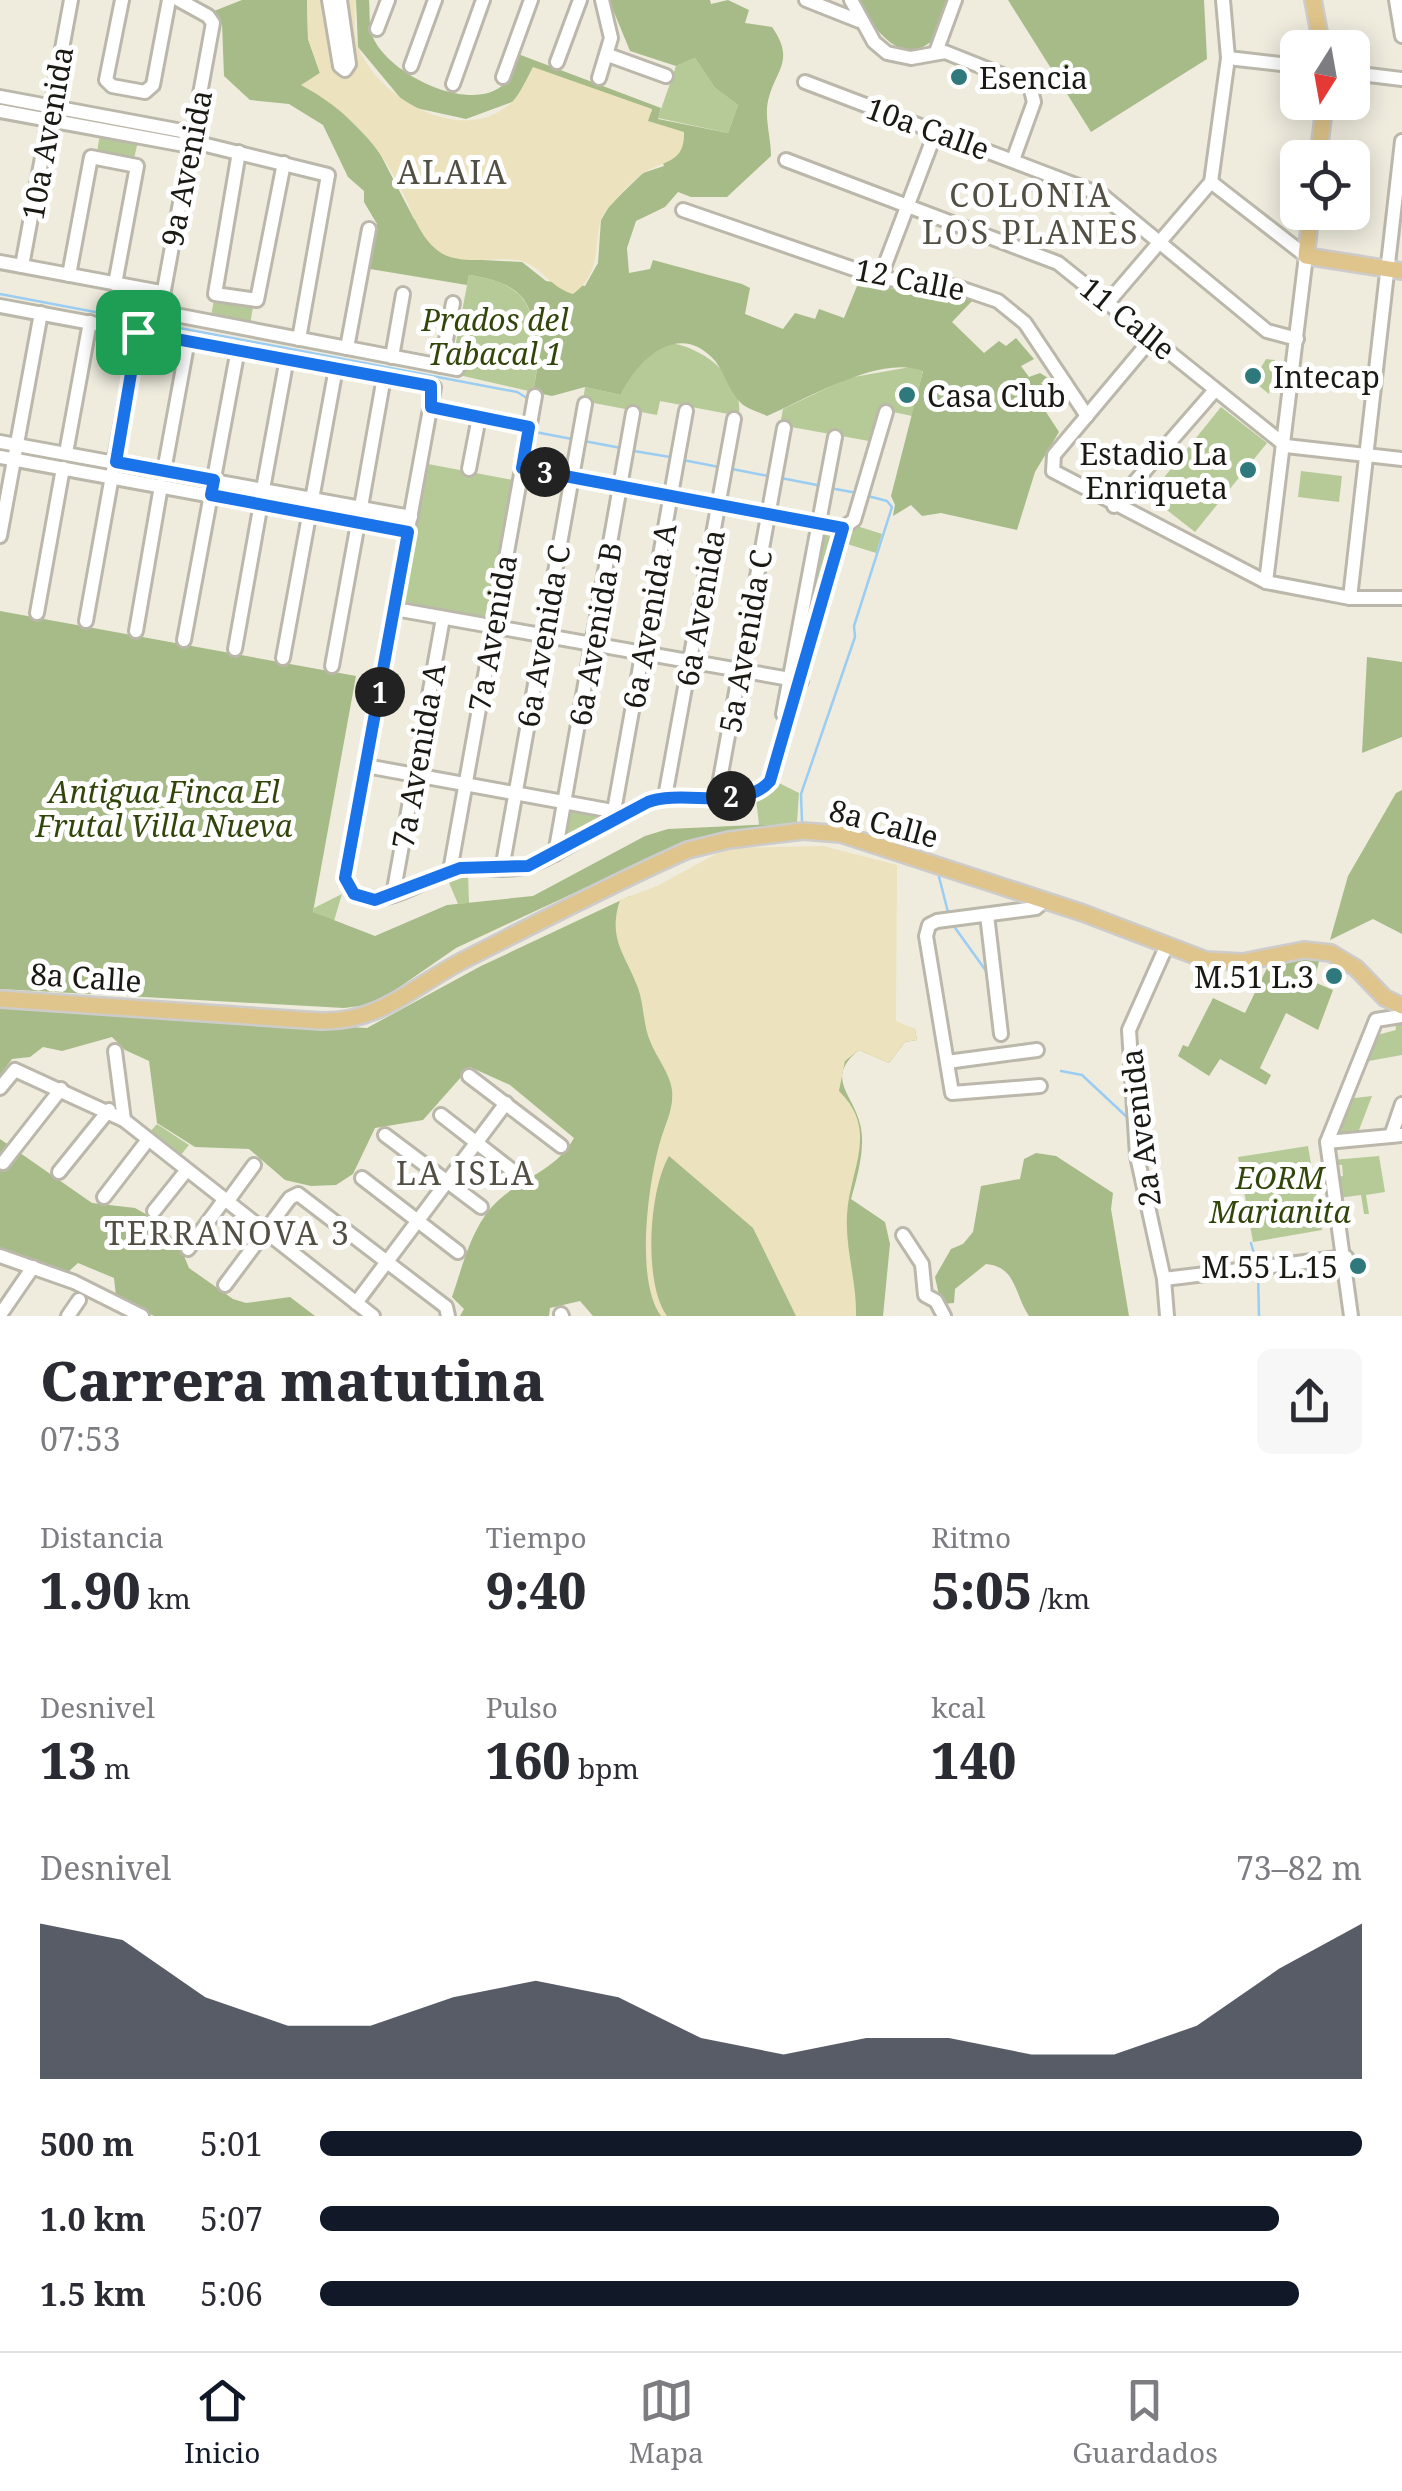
<!DOCTYPE html>
<html lang="es">
<meta charset="utf-8">
<style>
:root{--surface:#fff;--page:#f7f7f7;--text:#2b2b33;--muted:#7c7c81;--line:#e1e1e2;--accent:#111827}
body{margin:0;font-family:"Noto Serif",serif;background:var(--page);color:var(--text);height:100vh;display:flex;flex-direction:column;font-size:38px;white-space:nowrap}
*{box-sizing:border-box;margin:0}
p{font-size:32px;color:var(--muted)}
.icon{flex:none;width:55px;height:55px;fill:none;stroke:currentColor;stroke-width:2;stroke-linecap:round;stroke-linejoin:round}
.map{position:relative;height:1316px;overflow:hidden}
.sheet{display:flex;flex-direction:column;background:var(--surface);flex:1}
.sheet>*{flex:none}
.needle{width:65px;rotate:191deg}
.fabs{position:absolute;left:1280px;top:30px;display:grid;gap:20px}
.fabs a{display:grid;place-items:center;width:90px;height:90px;border-radius:15px;background:var(--surface);box-shadow:0 5px 25px #0003;font-size:50px}
.pin{position:absolute;display:grid;place-items:center;width:85px;height:85px;color:#fff;margin:-42px;border-radius:20px;box-shadow:0 5px 15px #0006}
.km{position:absolute;width:50px;height:50px;margin:-25px;border-radius:50%;background:#222;color:#fff;font-size:28px;line-height:50px;text-align:center}
.round{display:grid;place-items:center;flex:none;width:105px;height:105px;border-radius:15px;background:var(--page)}
.headline{display:flex;align-items:center;justify-content:space-between;height:170px;padding:0 40px}
h1{font-size:55px;font-weight:800;line-height:75px}
.metrics{display:grid;grid-template-columns:repeat(3,1fr);gap:15px;height:170px;padding:10px 40px}
.metrics div{display:grid;align-content:center}
.metrics b{font-size:50px;font-weight:800}
.metrics small{font-size:28px;font-weight:400}
.metrics p{font-size:28px}
.chart{height:280px;padding:20px 40px}
.chart p{display:flex;justify-content:space-between}
.chart svg{width:100%;height:180px;margin-top:10px;fill:var(--accent);opacity:.7}
ul{padding:0 40px;list-style:none;font-size:32px}
li{display:grid;grid-template-columns:160px 120px 1fr;align-items:center;height:75px}
li i{height:25px;border-radius:12px;background:var(--accent)}
.tabs{display:flex;justify-content:space-around;align-items:center;height:140px;border-top:2px solid var(--line);background:var(--surface);font-size:28px;color:var(--muted)}
.tabs a{display:grid;justify-items:center;gap:5px}
.tabs .current{color:var(--accent)}
.map>svg:first-child{display:block}
.green{fill:#b6ca98}
.forest{fill:#a6bb87}
.sand{fill:#ece2bd}
.lines{fill:none;stroke-linecap:round;stroke-linejoin:round}
.stream{stroke:#9bcdf3;stroke-width:2.5}
.minor-casing{stroke:#bbb8ab;stroke-width:18}
.major-casing{stroke:#cdcccb;stroke-width:20}
.minor{stroke:#fff;stroke-width:12}
.major{stroke:#dfc58b;stroke-width:15}
.route-casing{stroke:#fff;stroke-width:20}
.route{stroke:#1a73e8;stroke-width:12}
.poi-dot{fill:#2f797c;stroke:#fff;stroke-width:4}
.labels{text-anchor:middle;dominant-baseline:central;stroke-width:10;stroke-linejoin:round;paint-order:stroke}
.poi-label{font-size:30px;fill:#1a1914;stroke:#fff;text-anchor:start}
.street-label{font-size:30px;fill:#1a1914;stroke:#fff}
.park-label{font-size:30px;font-style:italic;fill:#32450a;stroke:#fff}
.neighbourhood-label{font-size:32px;letter-spacing:2.5px;fill:#524f44;stroke:#fff}
</style>
<div class="map">
<svg width="1402" height="1316" viewBox="0 0 1402 1316">
<rect width="100%" height="100%" fill="#efecde"/>
<g class="green">
<path d="M695,58L715,88L738,105L728,133L658,118L676,66Z"/>
<path d="M100,134L138,141L134,159L97,152Z"/>
<path d="M469,275C529,284 539,309 531,368L537,369L533,392L459,375L461,365L452,363Z"/>
<path d="M214,300L253,307L250,324L211,316Z"/>
<path d="M671,343C703,348 745,378 739,416L660,401L657,415L583,401L585,387L621,395C633,369 644,354 671,343Z"/>
<path d="M1266,359L1275,360L1269,394L1253,381Z"/>
<path d="M910,367L923,370L912,416L879,409L869,441L780,425L783,409L848,378Z"/>
<path d="M1221,407L1267,443L1195,532L1149,496Z"/>
<path d="M428,464L513,480L487,619L402,603Z"/>
<path d="M1301,471L1342,476L1339,502L1298,497Z"/>
<path d="M817,523L843,528L801,681L790,679Z"/>
<path d="M857,526L882,534L876,553L844,543Z"/>
<path d="M775,781L799,793L797,823L759,825L756,798Z"/>
<path d="M565,802L614,811L555,854Z"/>
<path d="M468,874L469,903L458,904L447,878Z"/>
<path d="M342,894L334,921L313,912L314,908Z"/>
<path d="M1395,1021L1402,1022V1055L1363,1062L1373,1036L1396,1030Z"/>
<path d="M1372,1096L1356,1138L1329,1140L1345,1099Z"/>
<path d="M157,1124L189,1145L180,1156L148,1134Z"/>
<path d="M1308,1146L1322,1230L1253,1242L1238,1157Z"/>
<path d="M1379,1156L1385,1192L1366,1195L1369,1214H1364L1361,1195L1338,1198L1335,1177L1343,1176L1342,1165H1333L1332,1160Z"/>
</g>
<g class="forest">
<path d="M242,0H307L308,39L320,73L302,85L332,102L376,146L414,219L464,259L522,262L546,281L585,286L598,263L601,220L610,205L643,173L664,166L647,121L652,110L512,102L466,119L407,106L358,47L356,0H369C370,10 369,22 371,32C382,72 472,117 505,83C511,76 514,63 518,54L661,108L658,119L728,133L738,105L715,88L695,58L676,66L630,51L609,0H710L711,4L728,0L749,10L745,23L772,27C798,64 771,72 767,108C766,123 771,140 771,156L727,197H691L678,192L665,207L636,221L627,248L629,273L650,269L653,260L742,284L750,288L745,314L783,329L795,313L815,319L819,309L844,318L857,286L933,291L974,299L952,322L984,353L999,341L1006,346L1016,338L1034,359L1021,366L1029,377L1040,373L1048,378L1041,383L1045,388L1035,395L1059,432L1035,472L1017,530L941,513L922,516L911,505L893,516L895,505L891,496L923,371C880,354 807,399 767,416C759,412 746,409 740,402C729,391 725,374 716,362C680,319 637,359 621,395L585,387L552,396L533,392L537,370L531,368C539,309 530,284 469,275L467,285L370,269L377,224L364,202V191L348,177L323,125L289,104L250,100L224,76L222,23L214,11Z"/>
<path d="M859,0H949L936,37C903,71 872,29 859,0Z"/>
<path d="M1008,0H1204L1207,59L1091,132Z"/>
<path d="M0,611L356,676L313,912L375,936L447,905L533,896L645,836L668,829L797,823L704,837L660,853L456,948L375,1004L344,1008L0,989Z"/>
<path d="M1367,657L1402,662V737L1362,753Z"/>
<path d="M1402,790V934L1373,919L1330,940L1348,876L1396,793Z"/>
<path d="M630,896L662,946L915,1029L917,1040L905,1042L889,1063L859,1050C823,1079 855,1095 861,1128C865,1150 857,1178 851,1199L885,1222L890,1244L883,1316H593L580,1301L550,1308L549,1316H460L464,1309L452,1297C462,1268 470,1233 490,1209C515,1179 554,1174 574,1138L510,1085L470,1067L423,1120L375,1128L353,1174L336,1185L311,1186L285,1180L249,1149L195,1147L157,1123L149,1061L125,1050L112,1037L62,1051L43,1047L30,1057L12,1059L0,1075V1007L367,1028L481,966Z"/>
<path d="M1320,957L1314,982L1333,990L1318,1030L1286,1013L1260,1068L1271,1075L1266,1085L1220,1059L1209,1076L1178,1056L1183,1045L1188,1047L1213,998L1245,1013L1268,966Z"/>
<path d="M0,1139L92,1203L135,1208L151,1217L179,1244L189,1268L233,1299L246,1303L290,1297L315,1316H154L116,1296L114,1278L78,1263L68,1272L0,1249Z"/>
<path d="M1036,1153L1056,1156L1113,1193L1111,1209L1129,1316H1029C1014,1294 1017,1267 986,1264L955,1289L954,1303L941,1304L935,1277L951,1249L963,1244L973,1232L981,1186L1020,1179L1024,1159Z"/>
</g>
<g class="sand">
<path d="M307,0H356C355,14 353,34 358,47C378,99 465,149 513,101C521,92 527,78 533,67L652,109L648,121L684,132C685,162 666,160 645,172C633,179 621,195 611,205C586,227 610,268 573,294C551,288 542,267 521,261C496,255 459,268 437,250C417,234 410,205 398,183C375,140 344,108 301,85L320,73L308,39Z"/>
<path d="M823,846L897,865L896,1021L915,1029L917,1040L905,1042L889,1063L859,1050L845,1061L839,1091C880,1131 849,1170 847,1215C845,1249 857,1282 856,1316H796L753,1228L669,1156C649,1190 643,1283 667,1316H661C635,1281 648,1184 660,1142C665,1124 674,1109 672,1090C670,1073 656,1057 650,1041C643,1024 644,1005 638,988C626,955 607,939 620,900L657,886L727,848Z"/>
</g>
<g class="lines">
<g class="stream">
<path d="M0,294L517,392L527,398L524,418"/>
<path d="M535,432L572,439"/>
<path d="M584,441L621,448"/>
<path d="M634,451L670,457"/>
<path d="M683,460L719,467"/>
<path d="M732,469L768,476"/>
<path d="M781,478L822,486"/>
<path d="M830,488L857,493"/>
<path d="M802,822L801,794L855,637L854,626L892,507L887,501L864,495"/>
<path d="M939,877L948,912"/>
<path d="M953,925L989,975"/>
<path d="M1061,1071L1082,1075L1129,1119"/>
<path d="M1141,1132L1159,1160"/>
<path d="M1251,1243L1257,1265"/>
<path d="M1258,1273L1259,1316"/>
</g>
<defs>
<g id="minor">
<path d="M122,0L106,80L112,86L145,92L153,85L169,0"/>
<path d="M179,0L208,16L213,23L160,312L457,369"/>
<path d="M329,0L340,66L345,70L349,64L340,0"/>
<path d="M806,0L859,21"/>
<path d="M851,0L874,42L887,53L911,58L945,52L1030,86L1034,102L1013,160"/>
<path d="M1396,0L1402,36"/>
<path d="M377,29L388,0"/>
<path d="M936,52L955,0"/>
<path d="M608,55L666,76"/>
<path d="M1228,58L1298,66"/>
<path d="M557,62L580,0"/>
<path d="M411,66L435,0"/>
<path d="M1352,73L1402,79"/>
<path d="M503,77L531,0"/>
<path d="M599,78L611,38L602,0"/>
<path d="M805,82L1102,195L1267,331L1297,339"/>
<path d="M453,84L483,0"/>
<path d="M0,97L182,131L194,142"/>
<path d="M0,111L179,144L194,142L328,175L299,339"/>
<path d="M239,152L215,294L257,300L284,163"/>
<path d="M786,160L1058,263L1286,446L1402,459"/>
<path d="M1211,182L1306,256L1266,582"/>
<path d="M683,210L880,278L957,287L998,301L1025,323L1087,416"/>
<path d="M0,262L161,292"/>
<path d="M22,266L71,0"/>
<path d="M69,275L91,157L137,166L115,284"/>
<path d="M880,278L936,131"/>
<path d="M1110,300L1211,182L1228,58L1223,0"/>
<path d="M0,306L434,387L345,876L351,891C382,912 419,881 451,871C478,862 507,875 534,864C574,847 608,818 648,802C685,787 747,815 771,778L843,528"/>
<path d="M1153,337L1054,455L1053,471L1266,582L1350,598H1402"/>
<path d="M347,348L369,229"/>
<path d="M392,357L403,294"/>
<path d="M441,366L453,303"/>
<path d="M431,407L529,427"/>
<path d="M0,442L411,517"/>
<path d="M66,453L90,322"/>
<path d="M0,457L408,532"/>
<path d="M522,468L843,528"/>
<path d="M469,469L479,417"/>
<path d="M164,471L188,340"/>
<path d="M263,489L287,358"/>
<path d="M1114,506L1215,390"/>
<path d="M361,507L384,377"/>
<path d="M843,528L854,520L886,412"/>
<path d="M0,536L41,313"/>
<path d="M1350,598L1402,141"/>
<path d="M395,609L801,681"/>
<path d="M37,613L63,468"/>
<path d="M86,621L138,331"/>
<path d="M136,631L161,486"/>
<path d="M184,640L238,349"/>
<path d="M235,649L261,503"/>
<path d="M283,658L336,368"/>
<path d="M332,666L358,523"/>
<path d="M783,714L835,437"/>
<path d="M366,766L618,812"/>
<path d="M717,796L784,428"/>
<path d="M665,797L734,419"/>
<path d="M612,822L686,411"/>
<path d="M555,854L633,413"/>
<path d="M502,869L585,404"/>
<path d="M450,871L535,396"/>
<path d="M393,895L443,618"/>
<path d="M987,915L1001,1034"/>
<path d="M1166,947L1129,1030L1137,1156L1164,1279L1167,1316"/>
<path d="M115,1051L124,1120"/>
<path d="M947,1062L1037,1050"/>
<path d="M469,1076L561,1146"/>
<path d="M1040,1086L952,1093L926,936L929,925L937,921L1036,908L1044,901"/>
<path d="M0,1088L15,1070L124,1120L373,1316"/>
<path d="M441,1115L518,1175"/>
<path d="M385,1135L481,1207"/>
<path d="M1391,1136L1402,1104"/>
<path d="M1327,1142L1402,1135"/>
<path d="M3,1163L61,1089"/>
<path d="M59,1172L109,1110"/>
<path d="M362,1178L458,1252"/>
<path d="M104,1197L147,1141"/>
<path d="M227,1202L254,1165"/>
<path d="M154,1211L186,1171"/>
<path d="M903,1235L922,1264L925,1295L936,1301L944,1316"/>
<path d="M188,1249L224,1200"/>
<path d="M0,1256L74,1282L142,1316"/>
<path d="M1164,1279L1346,1257"/>
<path d="M225,1285L290,1198L298,1194L446,1307L448,1316"/>
<path d="M356,1303L506,1103"/>
<path d="M561,1314L562,1316"/>
<path d="M0,1315L33,1267"/>
<path d="M68,1316L79,1300"/>
<path d="M1351,1316L1327,1142L1376,1020L1402,1016"/>
</g>
<g id="major">
<path d="M1313,0L1322,48"/>
<path d="M1318,158L1325,102"/>
<path d="M1311,212L1306,256L1402,271"/>
<path d="M0,999L321,1021C380,1022 411,988 460,962C535,924 611,884 688,850L729,840L803,831L841,834L1083,913L1206,960L1243,962L1304,950L1331,953L1356,968L1385,998L1402,1006"/>
</g>
</defs>
<use href="#minor" class="minor-casing"/>
<use href="#major" class="major-casing"/>
<use href="#minor" class="minor"/>
<use href="#major" class="major"/>
</g>
<g class="lines">
<defs>
<path id="route" d="M138,332L431,386V407L529,427L522,468L843,528L770,781C743,812 684,789 648,802L528,866L460,868L375,900L354,894L345,878L408,532L211,495L214,480L116,462Z"/>
</defs>
<use href="#route" class="route-casing"/>
<use href="#route" class="route"/>
</g>
<g class="poi-dot">
<circle cx="959" cy="77" r="10"/>
<circle cx="1253" cy="376" r="10"/>
<circle cx="907" cy="395" r="10"/>
<circle cx="1248" cy="470" r="10"/>
<circle cx="1334" cy="976" r="10"/>
<circle cx="1358" cy="1266" r="10"/>
</g>
<g class="labels">
<g class="poi-label">
<text x="979" y="77">Esencia</text>
<text x="1273" y="376">Intecap</text>
<text x="927" y="395">Casa Club</text>
<text x="1228" y="453" text-anchor="end">Estadio La<tspan x="1228" dy="34">Enriqueta</tspan></text>
<text x="1314" y="976" text-anchor="end">M.51 L.3</text>
<text x="1338" y="1266" text-anchor="end">M.55 L.15</text>
</g>
<g class="street-label">
<text transform="translate(928 128) rotate(20)">10a Calle</text>
<text transform="translate(47 133) rotate(-80)">10a Avenida</text>
<text transform="translate(186 168) rotate(-79)">9a Avenida</text>
<text transform="translate(910 279) rotate(11)">12 Calle</text>
<text transform="translate(1128 318) rotate(39)">11 Calle</text>
<text transform="translate(700 608) rotate(-80)">6a Avenida</text>
<text transform="translate(649 616) rotate(-80)">6a Avenida A</text>
<text transform="translate(492 633) rotate(-80)">7a Avenida</text>
<text transform="translate(595 634) rotate(-80)">6a Avenida B</text>
<text transform="translate(543 636) rotate(-80)">6a Avenida C</text>
<text transform="translate(745 641) rotate(-80)">5a Avenida C</text>
<text transform="translate(418 756) rotate(-80)">7a Avenida A</text>
<text transform="translate(884 823) rotate(15)">8a Calle</text>
<text transform="translate(86 977) rotate(4)">8a Calle</text>
<text transform="translate(1140 1128) rotate(-97)">2a Avenida</text>
</g>
<g class="park-label">
<text x="495" y="319">Prados del<tspan x="495" dy="34">Tabacal 1</tspan></text>
<text x="164" y="791">Antigua Finca El<tspan x="164" dy="34">Frutal Villa Nueva</tspan></text>
<text x="1280" y="1177">EORM<tspan x="1280" dy="34">Marianita</tspan></text>
</g>
<g class="neighbourhood-label">
<text x="453" y="171">ALAIA</text>
<text x="1031" y="194">COLONIA<tspan x="1031" dy="37">LOS PLANES</tspan></text>
<text x="466" y="1172">LA ISLA</text>
<text x="228" y="1232">TERRANOVA 3</text>
</g>
</g>
</svg>
<div class="fabs">
<a><svg class="needle" viewBox="-14 -14 28 28"><path d="M0-13l5 13h-10z" fill="#e53935"/><path d="M0 13l5-13h-10z" fill="#7c7c81"/></svg></a>
<a><svg class="icon" aria-label="locate" viewBox="0 0 24 24"><circle cx="12" cy="12" r="6"/><path d="M12 2v4M12 18v4M2 12h4M18 12h4"/></svg></a>
</div>
<div class="pin" style="left:138px;top:332px;background:#1e9e55"><svg class="icon" aria-label="arrive" viewBox="0 0 24 24"><path d="M6 21V4h12l-3 4 3 4H6"/></svg></div>
<b class="km" style="left:380px;top:692px">1</b>
<b class="km" style="left:731px;top:796px">2</b>
<b class="km" style="left:545px;top:472px">3</b>
</div>
<section class="sheet">
<div class="headline"><div><h1>Carrera matutina</h1><p>07:53</p></div><a class="round"><svg class="icon" aria-label="share" viewBox="0 0 24 24"><path d="M12 15V3M7 8l5-5 5 5M5 13v7h14v-7"/></svg></a></div>
<div class="metrics">
<div><p>Distancia</p><b>1.90<small> km</small></b></div>
<div><p>Tiempo</p><b>9:40</b></div>
<div><p>Ritmo</p><b>5:05<small> /km</small></b></div>
</div>
<div class="metrics">
<div><p>Desnivel</p><b>13<small> m</small></b></div>
<div><p>Pulso</p><b>160<small> bpm</small></b></div>
<div><p>kcal</p><b>140</b></div>
</div>
<div class="chart"><p><span>Desnivel</span>73–82 m</p>
<svg viewBox="0 0 160 44" preserveAspectRatio="none"><path d="M0 44V6L10 10L20 24L30 31L40 31L50 24L60 20L70 24L80 34L90 38L100 34L110 34L120 38L130 38L140 31L150 17L160 6V44z"/></svg>
</div>
<ul>
<li><b>500 m</b>5:01<i style="width:100%"></i></li>
<li><b>1.0 km</b>5:07<i style="width:92%"></i></li>
<li><b>1.5 km</b>5:06<i style="width:94%"></i></li>
</ul>
</section>
<nav class="tabs">
<a class="current"><svg class="icon" aria-label="home" viewBox="0 0 24 24"><path d="M3 11l9-7 9 7M6 9v11h12V9"/></svg>Inicio</a>
<a><svg class="icon" aria-label="map" viewBox="0 0 24 24"><path d="M3 6l6-2 6 2 6-2v14l-6 2-6-2-6 2zM9 4v14M15 6v14"/></svg>Mapa</a>
<a><svg class="icon" aria-label="saved" viewBox="0 0 24 24"><path d="M7 4h10v16l-5-4-5 4z"/></svg>Guardados</a>
</nav>
